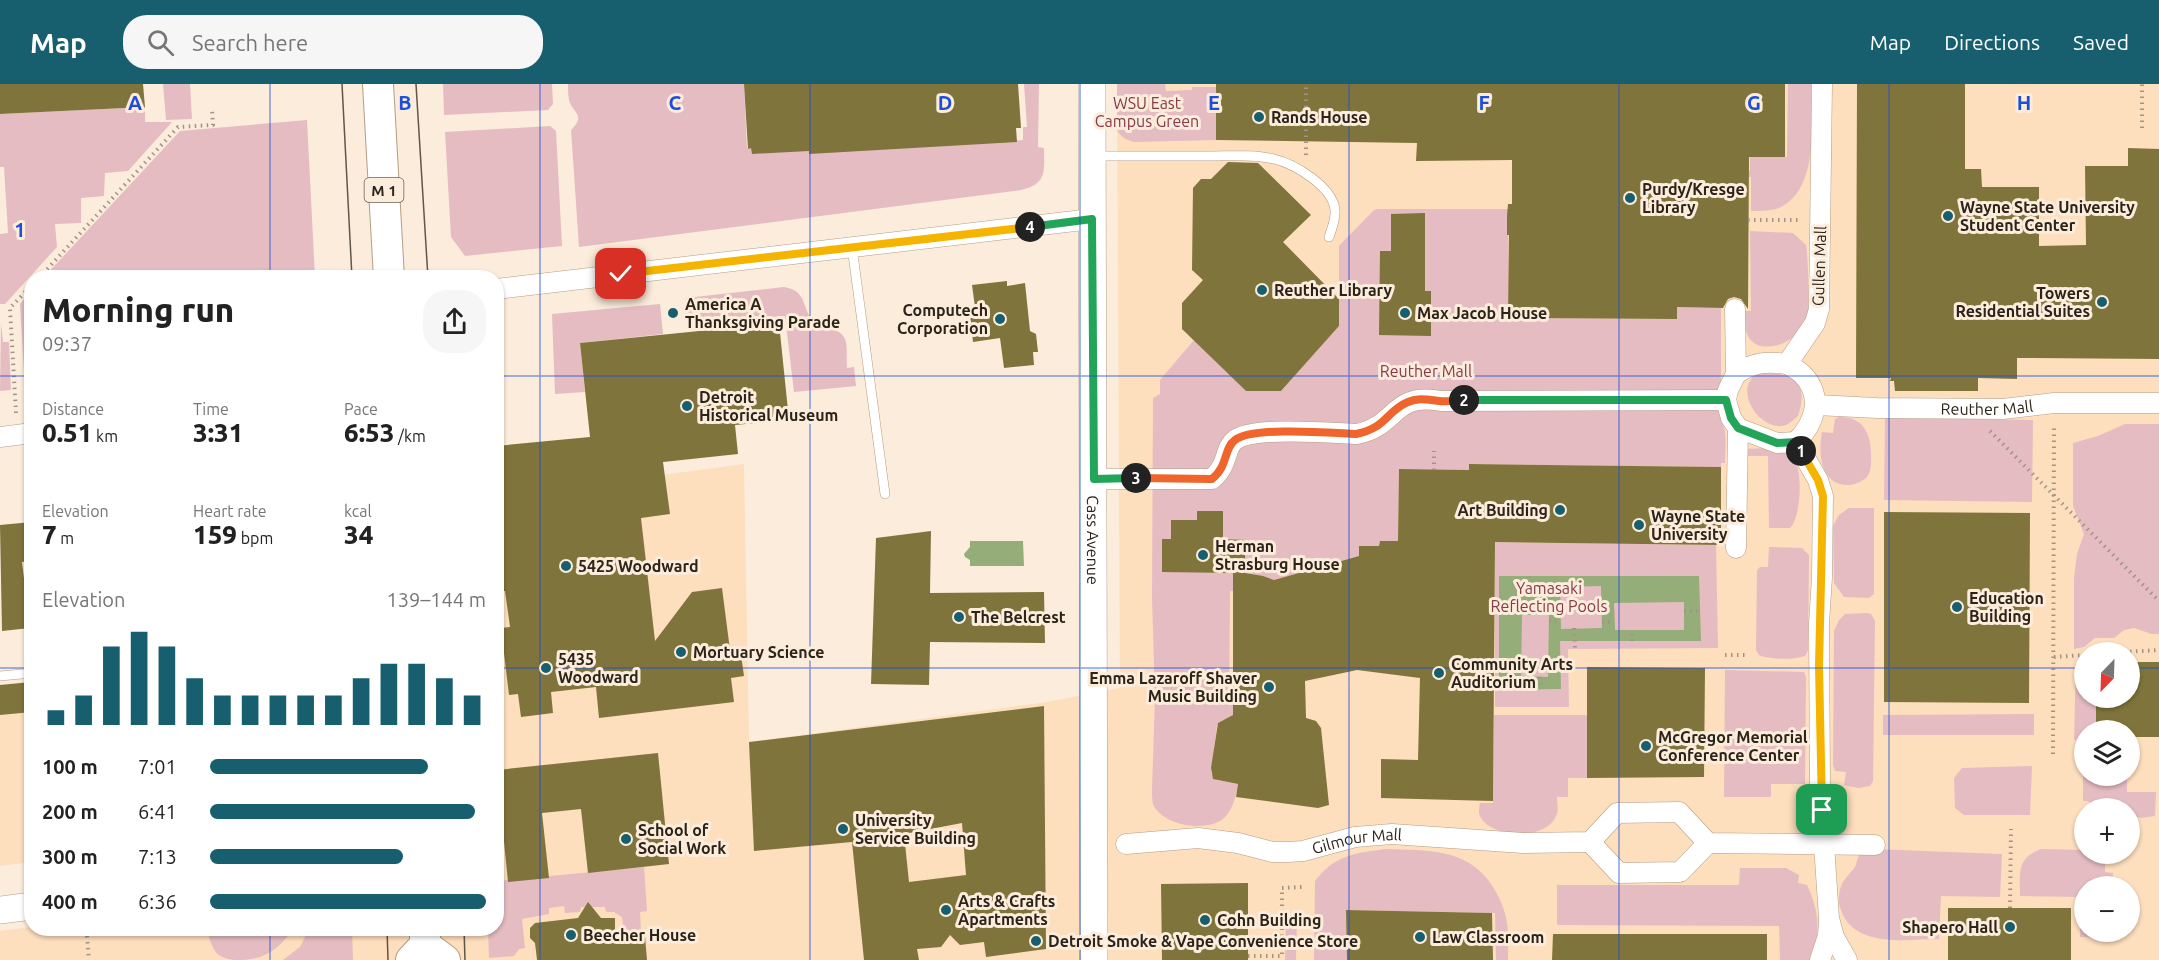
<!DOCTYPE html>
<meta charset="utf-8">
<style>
:root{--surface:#fff;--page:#f6f6f6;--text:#222;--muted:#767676;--accent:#175f6f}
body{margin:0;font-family:Ubuntu,sans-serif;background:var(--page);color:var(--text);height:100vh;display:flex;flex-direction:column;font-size:22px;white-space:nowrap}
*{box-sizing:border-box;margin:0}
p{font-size:20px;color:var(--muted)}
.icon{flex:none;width:33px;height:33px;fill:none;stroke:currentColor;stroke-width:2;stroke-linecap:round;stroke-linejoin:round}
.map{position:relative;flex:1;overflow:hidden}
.panel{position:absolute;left:24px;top:186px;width:480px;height:666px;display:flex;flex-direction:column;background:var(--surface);border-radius:24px;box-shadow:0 2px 4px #0004}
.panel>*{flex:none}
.needle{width:39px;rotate:203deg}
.controls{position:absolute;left:2074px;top:558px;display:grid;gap:12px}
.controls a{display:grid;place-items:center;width:66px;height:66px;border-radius:50%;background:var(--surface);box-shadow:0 2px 4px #0004;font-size:30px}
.pin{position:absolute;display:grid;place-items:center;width:51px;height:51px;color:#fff;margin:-26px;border-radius:12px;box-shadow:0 3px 9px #0006}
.km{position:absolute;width:30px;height:30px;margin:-15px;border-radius:50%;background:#222;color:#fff;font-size:16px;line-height:30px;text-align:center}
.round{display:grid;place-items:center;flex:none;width:63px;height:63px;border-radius:24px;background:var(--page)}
.overview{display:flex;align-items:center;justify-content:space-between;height:102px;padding:0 18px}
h1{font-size:33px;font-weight:800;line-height:45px}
.stats{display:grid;grid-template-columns:repeat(3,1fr);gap:9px;height:102px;padding:6px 18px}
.stats div{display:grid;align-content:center}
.stats b{font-size:26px;font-weight:800}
.stats small{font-size:16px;font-weight:400}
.stats p{font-size:16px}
.chart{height:168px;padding:12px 18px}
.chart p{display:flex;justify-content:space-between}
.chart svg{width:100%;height:108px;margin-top:6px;stroke:var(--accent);stroke-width:6}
ul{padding:0 18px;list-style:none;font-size:20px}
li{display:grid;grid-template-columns:96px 72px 1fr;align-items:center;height:45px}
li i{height:15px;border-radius:8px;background:var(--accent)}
header{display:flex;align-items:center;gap:36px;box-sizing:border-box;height:84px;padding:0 30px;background:var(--accent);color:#fff}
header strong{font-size:28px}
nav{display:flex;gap:33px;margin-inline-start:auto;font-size:21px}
.search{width:420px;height:54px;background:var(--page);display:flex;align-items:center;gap:15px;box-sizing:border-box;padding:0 21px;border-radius:24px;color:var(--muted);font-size:22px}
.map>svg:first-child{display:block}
.built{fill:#fddebd;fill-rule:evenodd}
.green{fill:#e5bcc1}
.water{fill:#95ad78;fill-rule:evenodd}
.building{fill:#7f743b;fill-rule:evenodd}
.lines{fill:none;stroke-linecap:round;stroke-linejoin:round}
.lane-casing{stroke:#b59d84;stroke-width:10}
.street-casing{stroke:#b59d84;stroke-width:21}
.secondary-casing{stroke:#b59d84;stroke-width:28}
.primary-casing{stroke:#b59d84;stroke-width:32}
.path{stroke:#a19486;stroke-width:4;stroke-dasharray:1.5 4.5;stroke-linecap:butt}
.lane{stroke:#fff;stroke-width:9}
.street{stroke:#fff;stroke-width:20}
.secondary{stroke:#fff;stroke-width:27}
.primary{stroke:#fff;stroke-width:30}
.tram{stroke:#60564a;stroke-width:1.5}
.split-1-casing{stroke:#fff;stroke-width:12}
.split-2-casing{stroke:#fff;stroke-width:12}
.split-3-casing{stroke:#fff;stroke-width:12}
.split-4-casing{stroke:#fff;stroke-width:12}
.split-5-casing{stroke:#fff;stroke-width:12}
.split-1{stroke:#f5b400;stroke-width:8}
.split-2{stroke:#22a559;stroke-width:8}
.split-3{stroke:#f0652b;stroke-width:8}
.split-4{stroke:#22a559;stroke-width:8}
.split-5{stroke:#f5b400;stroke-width:8}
.grid{fill:none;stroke:#1d4ed8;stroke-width:1.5;stroke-opacity:0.55}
.poi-dot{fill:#175f6f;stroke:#fcecdc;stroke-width:2}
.labels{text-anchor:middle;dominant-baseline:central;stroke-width:6;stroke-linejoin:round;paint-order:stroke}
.shield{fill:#fcecdc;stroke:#6b6054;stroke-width:1.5}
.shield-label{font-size:15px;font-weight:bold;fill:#2d2419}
.park-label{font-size:16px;fill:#873948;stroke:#fcecdc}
.poi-label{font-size:16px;font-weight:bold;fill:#2d2419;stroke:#fcecdc;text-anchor:start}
.street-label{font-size:16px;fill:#2d2419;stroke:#fcecdc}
.grid-label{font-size:20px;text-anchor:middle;font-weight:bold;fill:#1d4ed8;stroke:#fcecdc;stroke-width:6;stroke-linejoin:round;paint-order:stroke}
</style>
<header>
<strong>Map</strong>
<div class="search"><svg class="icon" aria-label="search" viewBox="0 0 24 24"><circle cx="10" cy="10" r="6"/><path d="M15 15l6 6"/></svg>Search here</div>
<nav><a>Map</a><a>Directions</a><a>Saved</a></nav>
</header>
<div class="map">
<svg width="2159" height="876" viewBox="0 0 2159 876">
<rect width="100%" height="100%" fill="#fcecdc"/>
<g class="built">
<path d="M1117,0H2159V876H0V847L31,843L496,844L497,413L744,380L749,658L1047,618L1120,604ZM2085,568H2130V614H2085ZM2085,646H2130V692H2085ZM2085,724H2130V770H2085ZM2085,802H2130V848H2085Z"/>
<path d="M31,597V778L0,782V601Z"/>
</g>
<g class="green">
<path d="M163,0H190L192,35L166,36Z"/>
<path d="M443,0H552L553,20L548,26L444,31Z"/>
<path d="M568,0H744L747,64L812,66L813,68L1023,56V43H1027L1024,0H1039L1038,63L1044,64C1044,86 1048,100 1021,106L579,163L571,46C587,30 572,29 569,16C568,11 568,5 568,0Z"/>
<path d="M1117,0H1165L1166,7L1192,6V3H1227L1217,9L1216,56L1134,58C1126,56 1121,53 1117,46Z"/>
<path d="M1788,0H1811C1811,38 1820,105 1779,124C1771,127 1760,127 1751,127V93H1602L1750,87V73H1787Z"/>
<path d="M145,23V38H172L128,87L105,89L104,112L81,114V139L55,140L57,163L5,220H0V150L8,149L4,83H0V30Z"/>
<path d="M307,36L315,193H44L180,47Z"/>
<path d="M550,42L556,47L562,162L465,172L451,153L445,48Z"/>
<path d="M1377,125H1508L1509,234L1677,235L1676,223L1721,224V336C1728,348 1725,365 1725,379H1721V383L1470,380L1469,386L1399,385L1398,457H1380L1379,462L1359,472L1274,496L1251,490L1246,507H1230L1229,616L1233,617L1235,636H1223L1217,641L1211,689L1217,696L1238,700C1236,711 1233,726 1224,734C1207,749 1162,742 1153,720C1152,716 1152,710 1152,706L1155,615L1152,514L1153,314L1160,310V296L1194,256L1246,307H1281L1339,242V162L1374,126Z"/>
<path d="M1750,147L1793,149L1806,161C1808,171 1810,227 1807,236C1801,257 1758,276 1747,250C1744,243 1745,235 1745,227H1751Z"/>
<path d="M784,203C810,207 800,228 817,240C826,247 839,242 845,255C848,263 846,275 847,284L854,283L856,302L794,308L785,232L689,240L686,214Z"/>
<path d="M31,207V303L25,304L20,220Z"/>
<path d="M660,220L663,250L580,259L585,308L555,310L552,230Z"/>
<path d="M1,239L3,258H9L11,306L0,307Z"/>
<path d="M1760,288C1792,289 1810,297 1798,332C1794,335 1790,339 1786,341C1761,350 1729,303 1760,288Z"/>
<path d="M1839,333C1862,332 1871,349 1871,370C1871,378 1872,386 1867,393C1863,397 1856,400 1850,401C1820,402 1818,370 1822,348L1833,349L1835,335Z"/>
<path d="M1885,334L2033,336L2032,418L1884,416Z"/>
<path d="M2125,340H2159V550H2152L2134,544L2124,546L2114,554H2095L2084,563L2074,565V493L2077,470L2084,450L2073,422V359L2098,352Z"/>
<path d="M1746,365C1760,365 1781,361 1792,372C1804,383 1801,434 1790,444H1769L1768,372H1746Z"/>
<path d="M1849,424H1874V510L1869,514L1844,513L1834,499L1833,442L1839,431Z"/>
<path d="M1495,458L1716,461L1718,564L1568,565L1569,623H1495Z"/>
<path d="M1769,463L1802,464L1809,471L1808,566C1806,571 1806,572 1801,573C1792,576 1767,575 1759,571L1756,566L1757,486L1760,483H1768Z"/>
<path d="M1867,529L1871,530L1875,537L1873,697L1870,702L1858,704L1844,701L1846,688L1835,687L1833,681L1834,547L1839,536L1845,530Z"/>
<path d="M2076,578H2085V614H2100V646H2085V692H2127V708H2156L2155,732L2141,734L2130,732V724H2100L2087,717H2083V663L2074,655Z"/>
<path d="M1725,586L1804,588L1806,593L1805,700H1771V713H1724Z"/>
<path d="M2034,630V651H1883V631Z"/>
<path d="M1494,631H1587V694H1568V713H1557C1557,719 1559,728 1556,732C1546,758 1485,754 1479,729C1479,726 1479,723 1480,719H1493Z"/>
<path d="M2032,682L2030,731H1964L1955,724L1954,694L1962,684Z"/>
<path d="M1386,765C1426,767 1466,763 1491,800C1499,812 1505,825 1507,839C1509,851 1508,864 1508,876H1496L1495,829L1347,826V876H1314L1315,797C1335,771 1355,769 1386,765Z"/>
<path d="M1872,765L2002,770L2000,813L1941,812L1939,855C1910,855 1862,864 1844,833C1840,825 1837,816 1840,806C1842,796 1849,791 1855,783C1857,779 1857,774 1860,770Z"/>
<path d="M2041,765L2085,766V770H2105V788L2113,789L2112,802H2085V848H2110C2103,856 2091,853 2080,853V813L2020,812C2020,788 2016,775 2041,765Z"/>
<path d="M644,783L647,827L640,828L641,847L624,849L622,833L614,828H606L605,823H581L580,828L565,829L564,822L549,824V830L522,835L525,864L519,865L514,872L489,874L488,845L496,844L497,797Z"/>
<path d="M1740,784H1786L1799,791L1798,799L1807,801C1819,826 1821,849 1812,876H1780L1779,842L1557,841V801H1739Z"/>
<path d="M1286,831H1297L1296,876H1285Z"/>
<path d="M207,845V844L293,845C279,865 265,876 239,876C216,876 212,866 207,845Z"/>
<path d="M309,845H352L353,876H283L300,863Z"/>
</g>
<g class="water">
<path d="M970,457H1023L1024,482H970V476L965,473L964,470L970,463Z"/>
<path d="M1499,492H1699L1701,557H1560L1561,605L1499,606ZM1601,502L1602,544L1561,545L1560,503ZM1684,518V546H1615L1614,519ZM1522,531H1549L1548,593L1521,592Z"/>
</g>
<g class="building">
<path d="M0,0H143L145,23L0,30Z"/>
<path d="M744,0H1018L1021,44H1016L1017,58L809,70V67L752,70L751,64L748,65Z"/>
<path d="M1216,0H1785V73H1749L1748,225L1741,215L1734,213L1728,215L1723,224L1677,223V235L1508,234L1509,151H1507V132L1508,120H1512V76L1416,77L1417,59L1216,56Z"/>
<path d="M1857,0H1965V85H1981L1982,103H2039V162L2086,161L2085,82H2128V64L2159,65V275L2017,274V295L1978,294V307H1895L1894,297H1890L1891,294H1856Z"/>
<path d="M1228,78L1258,79L1311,131L1283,158L1339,215V242L1281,307H1246L1182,245V219L1203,196L1192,186L1193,104L1201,95H1211Z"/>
<path d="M1425,129V207H1431V252L1379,251L1380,167H1391V130Z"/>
<path d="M1007,197V202L1025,199L1030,247L1036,250L1038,268H1033L1034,281L1004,284L1000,254L973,258L969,223H975L972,201Z"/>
<path d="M779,239L789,336L735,341L738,370L663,378L670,430L641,434L655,557L692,508L722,504L730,566L740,564L744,592L731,594L734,618L599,634L596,603L551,608L553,629L521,633L518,610L509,611L501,544L510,543L505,507L496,508V362L590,353L580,259Z"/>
<path d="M1469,380L1721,383V461L1495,458L1493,717L1381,714V675L1418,676L1420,594L1357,586L1305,597L1306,634L1316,637L1321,644L1329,721L1318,724L1236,713L1238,700L1213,695L1211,684L1218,639L1233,631V489L1162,488V455H1171V436H1197V427H1223V455L1245,456V489L1263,492L1274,496L1359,472V462H1379L1380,457H1398L1399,385L1469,386Z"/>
<path d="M1884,428L2030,429L2029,619L1884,618Z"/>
<path d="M32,438V477L22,478L30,544L2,547L0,441Z"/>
<path d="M931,447L930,509L1044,508L1045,559L930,558L929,601L871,600L876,454Z"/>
<path d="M2130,578H2159V653H2130V646H2096V614H2130Z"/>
<path d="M1587,583L1705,584L1704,693L1587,694Z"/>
<path d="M32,598V628L0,631V601Z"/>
<path d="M1044,622L1046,865L986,873L984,858L960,861L950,851L941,863L917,865L919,876H864L852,758L754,767L749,658ZM962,739L966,791L909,798L904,750Z"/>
<path d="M658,669L669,780L588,789L581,725L542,729L549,794L508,798L497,686Z"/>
<path d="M1248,799V876H1162L1161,800Z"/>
<path d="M588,818L601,834H615V856L645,853L647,876H537L535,859L530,854V844L535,839L578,834Z"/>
<rect x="1948" y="824" width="123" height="52"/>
<path d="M1346,826L1492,829L1493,876H1347Z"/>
<path d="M1553,850H1767V876H1552Z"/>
</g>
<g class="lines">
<defs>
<g id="lane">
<path d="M1094,72C1132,72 1171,72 1209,72C1230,72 1254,70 1274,75C1295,80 1333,103 1335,126C1336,135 1332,144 1329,153"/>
<path d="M852,163L885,410"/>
<path d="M0,592L32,589"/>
</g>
<g id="street">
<path d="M1822,0L1819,225L1815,239L1787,280C1792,283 1798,286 1802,290C1824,312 1815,339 1796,358L1818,396L1823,412L1822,493L1819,540L1820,702L1829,834L1834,853L1847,876"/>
<path d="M496,205L1092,135"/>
<path d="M1735,225L1736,290L1728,306L1726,316L1731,334L1738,344L1736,464"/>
<path d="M1736,290C1754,278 1766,277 1787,280"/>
<path id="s1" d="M1816,321L1877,324L2003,325L2054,319H2159"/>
<path d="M1738,344L1777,359L1796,358"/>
<path d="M0,353L32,349"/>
<path d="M1094,395H1212C1229,381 1224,364 1235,356C1253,342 1332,349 1357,350C1398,342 1391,308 1441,317L1726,316"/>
<path d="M1590,758L1619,789L1680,788L1708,759"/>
<path id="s2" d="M1126,760L1198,754L1238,759L1273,768H1288L1303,767L1355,753L1392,750L1523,759L1590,758L1617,729L1679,728L1708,759L1875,761"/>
<path d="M1820,876L1828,852L1829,837"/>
</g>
<g id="secondary">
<path id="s3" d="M1092,0L1094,876"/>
<path d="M0,826L32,822"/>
</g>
<g id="primary">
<path d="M378,0L389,194"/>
<path d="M425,861L445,876"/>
<path d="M411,876L425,861V844"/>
</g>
</defs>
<use href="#lane" class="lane-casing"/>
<use href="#street" class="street-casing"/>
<use href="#secondary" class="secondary-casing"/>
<use href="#primary" class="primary-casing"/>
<g class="path">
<path d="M2142,44V0"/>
<path d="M1306,71V0"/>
<path d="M1748,136H1799"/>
<path d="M39,194L178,43L213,41L212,25"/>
<path d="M16,329L10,224L32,201"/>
<path d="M1990,347L2159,517"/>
<path d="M1434,386V367"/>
<path d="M1684,527H1699"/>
<path d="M1549,537H1561"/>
<path d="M1602,538H1614"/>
<path d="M1574,544L1575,565"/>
<path d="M1632,557V546"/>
<path d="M2124,568L2159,566"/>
<path d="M1725,571H1746"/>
<path d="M2054,573L2085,571"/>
<path d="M1540,593L1541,605"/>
<path d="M2053,670L2054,341"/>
<path d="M2010,824L2011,745"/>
<path d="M87,852L89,876"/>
<path d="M1248,872H1282V804L1302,803"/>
</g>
<use href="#lane" class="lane"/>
<use href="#street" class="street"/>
<use href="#secondary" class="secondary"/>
<use href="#primary" class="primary"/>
<g class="tram">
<path d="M342,0L352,194"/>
<path d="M416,0L428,194"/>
<path d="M387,844L388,876"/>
<path d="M464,844L465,876"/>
</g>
</g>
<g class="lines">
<defs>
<path id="split-1" d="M1801,367L1818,396L1823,412L1819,582L1822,726"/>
<path id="split-2" d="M1464,316H1726L1731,334L1738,344L1777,359L1796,358L1801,367"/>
<path id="split-3" d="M1136,394L1212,395C1229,381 1223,365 1235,356C1253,342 1332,349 1356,350C1387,344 1386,327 1408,318C1419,313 1429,316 1440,317C1448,318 1456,316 1464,316"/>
<path id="split-4" d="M1030,143L1092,135L1094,395L1136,394"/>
<path id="split-5" d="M621,190L1030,143"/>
</defs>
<use href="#split-1" class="split-1-casing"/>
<use href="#split-2" class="split-2-casing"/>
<use href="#split-3" class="split-3-casing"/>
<use href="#split-4" class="split-4-casing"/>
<use href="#split-5" class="split-5-casing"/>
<use href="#split-1" class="split-1"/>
<use href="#split-2" class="split-2"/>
<use href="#split-3" class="split-3"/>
<use href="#split-4" class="split-4"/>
<use href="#split-5" class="split-5"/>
</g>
<path class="grid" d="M270,0V194M540,0V876M810,0V876M1080,0V876M1349,0V876M1619,0V876M1889,0V876M0,292H32M496,292H2159M0,584H32M496,584H2085M2130,584H2159M270,844V876"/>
<g class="poi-dot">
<circle cx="1259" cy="33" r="6"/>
<circle cx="1630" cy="114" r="6"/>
<circle cx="1948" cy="132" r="6"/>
<circle cx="1262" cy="206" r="6"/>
<circle cx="2102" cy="218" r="6"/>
<circle cx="673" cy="229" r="6"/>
<circle cx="1405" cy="229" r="6"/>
<circle cx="1000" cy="235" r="6"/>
<circle cx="687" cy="322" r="6"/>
<circle cx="1560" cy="426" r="6"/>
<circle cx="1639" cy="441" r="6"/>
<circle cx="1203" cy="471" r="6"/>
<circle cx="566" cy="482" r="6"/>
<circle cx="1957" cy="523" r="6"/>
<circle cx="959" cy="533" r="6"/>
<circle cx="681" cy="568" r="6"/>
<circle cx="546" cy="584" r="6"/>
<circle cx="1439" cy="589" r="6"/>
<circle cx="1269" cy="603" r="6"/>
<circle cx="1646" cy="662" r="6"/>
<circle cx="843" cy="745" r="6"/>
<circle cx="626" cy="755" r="6"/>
<circle cx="946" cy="826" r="6"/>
<circle cx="1205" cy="836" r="6"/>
<circle cx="2010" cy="843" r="6"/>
<circle cx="571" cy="851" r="6"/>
<circle cx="1420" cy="853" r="6"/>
<circle cx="1036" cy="857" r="6"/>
</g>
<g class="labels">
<rect class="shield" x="364.5" y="94" width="39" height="24" rx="4.5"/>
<g class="shield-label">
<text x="384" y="106">M 1</text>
</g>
<g class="park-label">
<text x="1147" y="19">WSU East<tspan x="1147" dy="18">Campus Green</tspan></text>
<text x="1426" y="287">Reuther Mall</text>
<text x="1549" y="504">Yamasaki<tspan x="1549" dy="18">Reflecting Pools</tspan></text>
</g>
<g class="poi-label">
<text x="1271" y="33">Rands House</text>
<text x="1642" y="105">Purdy/Kresge<tspan x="1642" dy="18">Library</tspan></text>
<text x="1960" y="123">Wayne State University<tspan x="1960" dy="18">Student Center</tspan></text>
<text x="1274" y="206">Reuther Library</text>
<text x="2090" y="209" text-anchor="end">Towers<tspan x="2090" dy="18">Residential Suites</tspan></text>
<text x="685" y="220">America A<tspan x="685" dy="18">Thanksgiving Parade</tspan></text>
<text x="988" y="226" text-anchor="end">Computech<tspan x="988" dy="18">Corporation</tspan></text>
<text x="1417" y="229">Max Jacob House</text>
<text x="699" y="313">Detroit<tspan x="699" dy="18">Historical Museum</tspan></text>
<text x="1548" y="426" text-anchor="end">Art Building</text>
<text x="1651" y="432">Wayne State<tspan x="1651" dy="18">University</tspan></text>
<text x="1215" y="462">Herman<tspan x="1215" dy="18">Strasburg House</tspan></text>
<text x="578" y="482">5425 Woodward</text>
<text x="1969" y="514">Education<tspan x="1969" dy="18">Building</tspan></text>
<text x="971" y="533">The Belcrest</text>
<text x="693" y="568">Mortuary Science</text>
<text x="558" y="575">5435<tspan x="558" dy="18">Woodward</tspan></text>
<text x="1451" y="580">Community Arts<tspan x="1451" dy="18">Auditorium</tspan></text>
<text x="1257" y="594" text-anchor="end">Emma Lazaroff Shaver<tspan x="1257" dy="18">Music Building</tspan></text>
<text x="1658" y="653">McGregor Memorial<tspan x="1658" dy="18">Conference Center</tspan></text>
<text x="855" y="736">University<tspan x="855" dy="18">Service Building</tspan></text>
<text x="638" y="746">School of<tspan x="638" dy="18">Social Work</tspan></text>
<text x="958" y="817">Arts &amp; Crafts<tspan x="958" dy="18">Apartments</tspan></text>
<text x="1217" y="836">Cohn Building</text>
<text x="1998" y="843" text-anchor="end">Shapero Hall</text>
<text x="583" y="851">Beecher House</text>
<text x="1432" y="853">Law Classroom</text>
<text x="1048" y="857">Detroit Smoke &amp; Vape Convenience Store</text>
</g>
<g class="street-label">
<text transform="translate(1819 182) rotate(-88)">Gullen Mall</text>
<text stroke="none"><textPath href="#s1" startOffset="171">Reuther Mall</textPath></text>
<text stroke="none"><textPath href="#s3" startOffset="456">Cass Avenue</textPath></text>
<text stroke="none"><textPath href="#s2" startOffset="234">Gilmour Mall</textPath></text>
</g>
</g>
<g class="grid-label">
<text x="135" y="26">A</text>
<text x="405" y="26">B</text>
<text x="675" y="26">C</text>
<text x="945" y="26">D</text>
<text x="1214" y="26">E</text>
<text x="1484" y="26">F</text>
<text x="1754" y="26">G</text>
<text x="2024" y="26">H</text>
<text x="20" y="153">1</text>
</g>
</svg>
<div class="controls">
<a><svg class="needle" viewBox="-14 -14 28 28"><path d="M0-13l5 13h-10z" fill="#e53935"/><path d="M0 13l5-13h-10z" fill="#767676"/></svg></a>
<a><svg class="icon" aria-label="layers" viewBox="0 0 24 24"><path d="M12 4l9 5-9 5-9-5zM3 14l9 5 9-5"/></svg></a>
<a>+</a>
<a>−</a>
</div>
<div class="pin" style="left:1822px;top:726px;background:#1e9e55"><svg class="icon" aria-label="arrive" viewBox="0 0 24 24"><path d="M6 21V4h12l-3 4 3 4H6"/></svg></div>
<div class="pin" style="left:621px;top:190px;background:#d93025"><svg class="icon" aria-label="check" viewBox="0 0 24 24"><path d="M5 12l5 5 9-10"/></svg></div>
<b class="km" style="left:1801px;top:367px">1</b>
<b class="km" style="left:1464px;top:316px">2</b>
<b class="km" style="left:1136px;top:394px">3</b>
<b class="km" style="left:1030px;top:143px">4</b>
<section class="panel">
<div class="overview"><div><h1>Morning run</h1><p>09:37</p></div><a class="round"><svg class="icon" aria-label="share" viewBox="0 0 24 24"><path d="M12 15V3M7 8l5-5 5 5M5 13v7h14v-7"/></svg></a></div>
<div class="stats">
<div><p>Distance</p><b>0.51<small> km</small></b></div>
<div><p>Time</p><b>3:31</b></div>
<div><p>Pace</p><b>6:53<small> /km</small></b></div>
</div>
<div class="stats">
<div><p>Elevation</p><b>7<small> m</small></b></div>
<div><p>Heart rate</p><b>159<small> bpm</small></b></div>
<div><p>kcal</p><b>34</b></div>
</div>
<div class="chart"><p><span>Elevation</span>139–144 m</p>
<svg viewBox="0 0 160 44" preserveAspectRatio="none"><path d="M5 44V38M15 44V32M25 44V12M35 44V6M45 44V12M55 44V25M65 44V32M75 44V32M85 44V32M95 44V32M105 44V32M115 44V25M125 44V19M135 44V19M145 44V25M155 44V32"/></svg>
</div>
<ul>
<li><b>100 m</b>7:01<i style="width:79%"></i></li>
<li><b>200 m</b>6:41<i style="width:96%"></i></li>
<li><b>300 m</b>7:13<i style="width:70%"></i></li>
<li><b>400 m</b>6:36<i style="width:100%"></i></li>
</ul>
</section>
</div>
